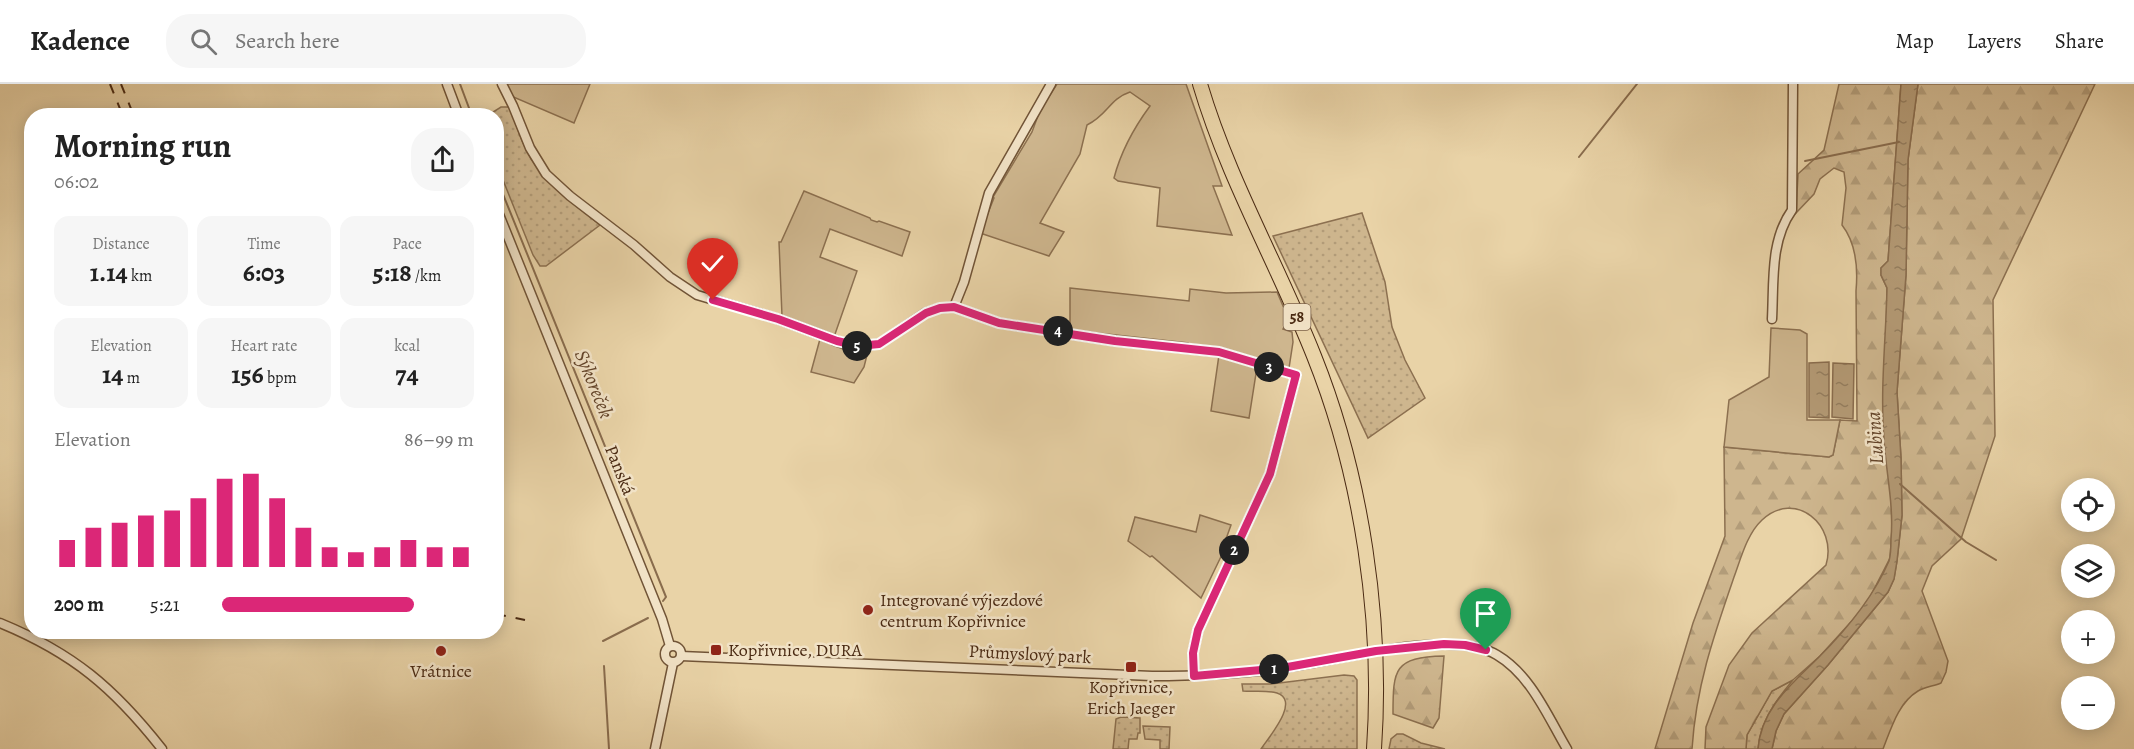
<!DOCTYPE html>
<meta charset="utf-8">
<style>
:root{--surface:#fff;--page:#f6f6f6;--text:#222;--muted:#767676;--line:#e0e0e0;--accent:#db2777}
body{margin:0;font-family:Alegreya,serif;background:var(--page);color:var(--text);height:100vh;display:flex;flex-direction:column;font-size:22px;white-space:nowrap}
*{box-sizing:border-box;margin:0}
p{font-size:20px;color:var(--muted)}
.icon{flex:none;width:33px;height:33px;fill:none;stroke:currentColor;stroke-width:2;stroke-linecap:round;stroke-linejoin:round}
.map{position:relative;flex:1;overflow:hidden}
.details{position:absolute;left:24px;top:24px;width:480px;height:531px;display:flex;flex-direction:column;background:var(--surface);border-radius:24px;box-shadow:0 3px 15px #0003}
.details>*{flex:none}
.controls{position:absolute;left:2061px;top:394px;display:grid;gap:12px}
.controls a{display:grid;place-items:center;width:54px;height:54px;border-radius:50%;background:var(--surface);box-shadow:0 3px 15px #0003;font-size:30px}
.pin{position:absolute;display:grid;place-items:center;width:51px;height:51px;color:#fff;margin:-62px -26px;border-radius:50% 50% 50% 0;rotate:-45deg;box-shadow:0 0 6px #0007}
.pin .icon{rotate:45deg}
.km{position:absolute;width:30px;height:30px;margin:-15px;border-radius:50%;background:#222;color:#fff;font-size:16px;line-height:30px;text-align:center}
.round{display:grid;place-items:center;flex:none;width:63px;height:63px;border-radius:24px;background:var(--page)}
.head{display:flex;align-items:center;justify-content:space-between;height:102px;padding:0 30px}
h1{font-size:33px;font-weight:700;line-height:45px}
.figures{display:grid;grid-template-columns:repeat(3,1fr);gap:9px;height:102px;padding:6px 30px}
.figures div{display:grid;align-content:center;border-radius:15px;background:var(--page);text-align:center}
.figures b{font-size:26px;font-weight:700}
.figures small{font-size:16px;font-weight:400}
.figures p{font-size:16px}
.chart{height:168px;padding:12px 30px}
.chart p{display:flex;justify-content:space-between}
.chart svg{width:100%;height:108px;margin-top:6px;stroke:var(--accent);stroke-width:6}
ul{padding:0 30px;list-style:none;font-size:20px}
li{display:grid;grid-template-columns:96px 72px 1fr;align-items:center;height:45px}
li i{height:15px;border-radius:8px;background:var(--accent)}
header{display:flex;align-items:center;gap:36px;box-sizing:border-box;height:84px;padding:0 30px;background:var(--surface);border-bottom:2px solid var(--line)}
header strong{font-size:28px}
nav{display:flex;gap:33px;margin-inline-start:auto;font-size:21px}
.search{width:420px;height:54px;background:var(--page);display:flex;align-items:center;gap:15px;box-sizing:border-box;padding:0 21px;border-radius:24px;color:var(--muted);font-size:22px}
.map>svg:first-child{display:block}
.grass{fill:url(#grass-dots);stroke:#8c7050;stroke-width:1.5}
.forest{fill:url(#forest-firs);stroke:#8c7050;stroke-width:1.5}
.green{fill:#ceb68e;stroke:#8c7050;stroke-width:1.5}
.water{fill:url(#water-ripples);stroke:#896c4d;stroke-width:1.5}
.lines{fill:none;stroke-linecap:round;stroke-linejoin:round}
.stream{stroke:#896c4d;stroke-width:2}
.minor-casing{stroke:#715437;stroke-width:11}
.primary-casing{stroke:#492912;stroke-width:16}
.minor{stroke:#f1e2c6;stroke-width:8}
.primary{stroke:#e9d3a7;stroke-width:14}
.rail{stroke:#492912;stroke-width:2;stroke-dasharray:10 10;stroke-linecap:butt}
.route-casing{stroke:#fff;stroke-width:12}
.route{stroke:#db2777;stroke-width:8}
.poi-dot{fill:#8f2418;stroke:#f1e2c6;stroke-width:2}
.labels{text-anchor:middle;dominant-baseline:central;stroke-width:5;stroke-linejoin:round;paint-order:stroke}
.shield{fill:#f1e2c6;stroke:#7b6048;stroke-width:1.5}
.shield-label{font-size:16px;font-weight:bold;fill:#492912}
.street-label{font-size:18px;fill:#492912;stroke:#f1e2c6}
.poi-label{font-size:18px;fill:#492912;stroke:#f1e2c6;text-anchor:start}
.water-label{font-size:20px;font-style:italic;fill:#64452a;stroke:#f1e2c6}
</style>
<header>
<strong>Kadence</strong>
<div class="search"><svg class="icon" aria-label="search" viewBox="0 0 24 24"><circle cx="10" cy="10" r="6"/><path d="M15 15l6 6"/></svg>Search here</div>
<nav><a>Map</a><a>Layers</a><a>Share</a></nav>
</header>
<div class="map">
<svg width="2134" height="665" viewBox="0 0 2134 665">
<defs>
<pattern id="grass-dots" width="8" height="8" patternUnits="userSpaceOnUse" patternTransform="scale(1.5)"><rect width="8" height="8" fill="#ceb68e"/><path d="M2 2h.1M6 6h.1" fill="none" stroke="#b29c79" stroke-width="1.8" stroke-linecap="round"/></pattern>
<pattern id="forest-firs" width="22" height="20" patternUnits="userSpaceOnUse" patternTransform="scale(1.5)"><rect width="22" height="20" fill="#ceb68e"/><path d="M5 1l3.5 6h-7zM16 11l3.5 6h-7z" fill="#b29c79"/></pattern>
<pattern id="water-ripples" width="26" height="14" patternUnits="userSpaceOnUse" patternTransform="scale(1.5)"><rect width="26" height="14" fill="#b39974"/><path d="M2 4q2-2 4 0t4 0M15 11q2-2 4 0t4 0" fill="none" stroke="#947d5e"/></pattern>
</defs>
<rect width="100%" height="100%" fill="#e9d3a7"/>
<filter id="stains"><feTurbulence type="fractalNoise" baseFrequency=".00333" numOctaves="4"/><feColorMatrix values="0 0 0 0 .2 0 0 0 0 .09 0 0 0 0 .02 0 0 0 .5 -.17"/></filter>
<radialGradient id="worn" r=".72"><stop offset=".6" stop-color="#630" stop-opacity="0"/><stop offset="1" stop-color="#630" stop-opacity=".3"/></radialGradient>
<g class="grass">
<path d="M501,23H510C515,36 519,51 525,63C540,97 572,119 600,141L546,182H540L533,171L497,81L496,32L494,31L493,28Z"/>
<path d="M1362,129L1385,198L1392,243L1405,276L1425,314L1368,354L1273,152Z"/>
<path d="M1344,591L1354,592L1357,596V665H1261C1268,654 1301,617 1277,609C1267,606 1253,608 1243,607L1242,600H1271Z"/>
<path d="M1793,596C1776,616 1760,638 1758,665H1746L1747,651L1772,607Z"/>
<path d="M1121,633L1140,634V649H1138L1137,655H1129L1128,665H1113L1116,635Z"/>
<path d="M1143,642L1170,643L1169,665H1160V656L1145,655Z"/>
<path d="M1397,650H1403L1421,659L1445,665H1389L1391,655Z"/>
</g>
<g class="forest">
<path d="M1839,0H1901L1888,177L1881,184V191L1887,204L1884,355L1891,406L1892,445L1890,474L1870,513L1860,528L1820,572L1793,596L1772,607L1747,651L1746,665H1705L1706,643L1729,581L1752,549L1826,481C1838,441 1795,405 1762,436C1747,450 1741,474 1734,493C1714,551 1696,602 1692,665H1655L1693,539L1725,452L1724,363L1829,373L1833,371L1840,336L1857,337L1856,207C1858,185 1856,159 1842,141L1846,104L1844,88L1834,84L1820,95L1814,110L1796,129L1798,90L1824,66Z"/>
<path d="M1918,0H2095L1993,216L1995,352L1961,455L1932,482L1922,507L1948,577L1946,588L1941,599C1934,602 1925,603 1918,607C1898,619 1891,645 1883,665H1772L1776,647L1784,630L1828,581L1888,508L1894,495L1897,477L1902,432L1901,374L1897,308L1906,191L1908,76Z"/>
<path d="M1444,572L1439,634L1433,644L1393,630C1393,585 1394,573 1444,572Z"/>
</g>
<g class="green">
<path d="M505,0H590L574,39L511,12Z"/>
<path d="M1057,0H1186L1222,102H1213L1232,151L1157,142L1160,104L1118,97L1114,94C1121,67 1133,45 1150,22L1130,8C1109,15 1108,31 1087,41L1080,70L1040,139L1064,148L1049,172L980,149L994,114L993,113L1032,48L1043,18L1046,17Z"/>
<path d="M804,107L870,134L871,136L877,138L879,137L910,148L902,172L830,145L820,173L857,187L834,253L782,232L779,158H781Z"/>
<path d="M1070,204L1189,217L1190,205L1226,209L1277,208L1292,243H1284L1283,245L1292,248L1293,258L1289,284L1265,279V273L1260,272L1259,277L1222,265L1188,260V259L1070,246Z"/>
<path d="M1771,244L1800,246L1807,250V336H1840L1833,371L1829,373L1724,363L1729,316L1769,293Z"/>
<path d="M820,255L832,258V261L846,266L849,264L868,267L864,283L854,299L811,288Z"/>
<path d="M1219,271L1257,283L1249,334L1211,327Z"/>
<path d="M1200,431L1231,441L1226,455L1229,456L1201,514L1152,472L1150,473L1128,457L1135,433L1196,448Z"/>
</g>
<g class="water">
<path d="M1901,0H1918L1908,76L1906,191L1897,308L1901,374L1902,431L1897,477L1894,495L1888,508L1828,581L1784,630L1776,647L1772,665H1758C1761,624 1792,600 1819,573C1847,545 1873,514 1889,477C1891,470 1891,462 1891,455C1894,421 1886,389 1884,355C1880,305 1886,254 1887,204L1881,191V184L1888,177Z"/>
<path d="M1829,278V334L1809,333V279Z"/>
<path d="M1833,279L1854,280L1853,335L1832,333Z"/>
</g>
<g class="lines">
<g class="stream">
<path d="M460,0L472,32"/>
<path d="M1579,73L1637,0"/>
<path d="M1805,77L1899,58"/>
<path d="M496,93L666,513L663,517"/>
<path d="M1900,400L1966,458L1996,476"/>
<path d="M603,557L648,534"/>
<path d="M604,582L609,665"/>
</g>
<defs>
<g id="minor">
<path d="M447,0L459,32"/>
<path d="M502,0L513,22L530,64L546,90L570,112L634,161L670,193L697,211L778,235L837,257L859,262L879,260L925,229L940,224L954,223L999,239L1115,257L1219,268L1296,291L1270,390L1198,546L1193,569L1194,592"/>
<path d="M496,123L662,535L670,562"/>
<path d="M954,223L964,198L989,109L1051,0"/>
<path d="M1772,235C1774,197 1770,157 1792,126L1793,0"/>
<path d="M0,539C73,569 114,604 162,665"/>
<circle cx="673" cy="570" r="8"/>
<path d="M681,572L1152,592C1195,592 1240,590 1283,584C1336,577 1452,544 1497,571C1531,591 1548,633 1567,665"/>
<path d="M655,665L673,579"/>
</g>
<path id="primary" d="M1200,0C1228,95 1278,181 1314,272C1362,392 1383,536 1374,665"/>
</defs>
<use href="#minor" class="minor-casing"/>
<use href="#primary" class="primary-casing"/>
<use href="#minor" class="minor"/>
<use href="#primary" class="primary"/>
<g class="rail">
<path d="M110,0L123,32"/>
<path d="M121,0L134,32"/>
<path d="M496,530L525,536"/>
</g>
</g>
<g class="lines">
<defs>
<path id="route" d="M713,216L778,235L837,257L859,262L879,260L926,229L940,224L954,223L999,239L1115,257L1219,268L1296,291L1270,390L1198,546L1193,569L1194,592L1282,584L1376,567L1444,560L1465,561L1486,566"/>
</defs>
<use href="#route" class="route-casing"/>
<use href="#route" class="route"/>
</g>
<g class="poi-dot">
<circle cx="868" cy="526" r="6"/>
<rect x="710" y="560" width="12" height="12" rx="3"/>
<circle cx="441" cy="567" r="6"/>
<rect x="1125" y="577" width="12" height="12" rx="3"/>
</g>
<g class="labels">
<rect class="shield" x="1283.5" y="220" width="27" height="26" rx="4.5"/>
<g class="shield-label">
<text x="1297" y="233">58</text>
</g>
<g class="street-label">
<text transform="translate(620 386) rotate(68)">Panská</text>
<text transform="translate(1030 570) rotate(3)">Průmyslový park</text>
</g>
<g class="poi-label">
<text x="880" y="516">Integrované výjezdové<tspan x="880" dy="21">centrum Kopřivnice</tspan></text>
<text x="728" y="566">Kopřivnice, DURA</text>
<text x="441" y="587" text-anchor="middle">Vrátnice</text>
<text x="1131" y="603" text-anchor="middle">Kopřivnice,<tspan x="1131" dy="21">Erich Jaeger</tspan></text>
</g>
<g class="water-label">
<text transform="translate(594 300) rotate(68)">Sýkoreček</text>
<text transform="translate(1875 354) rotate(-94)">Lubina</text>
</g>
</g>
<rect width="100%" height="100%" filter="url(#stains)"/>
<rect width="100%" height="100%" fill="url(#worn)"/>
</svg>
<div class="controls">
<a><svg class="icon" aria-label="locate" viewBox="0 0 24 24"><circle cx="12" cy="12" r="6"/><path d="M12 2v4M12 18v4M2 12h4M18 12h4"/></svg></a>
<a><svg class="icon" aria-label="layers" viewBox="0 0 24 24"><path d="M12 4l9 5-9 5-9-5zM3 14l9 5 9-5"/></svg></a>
<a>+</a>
<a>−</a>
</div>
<div class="pin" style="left:1486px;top:566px;background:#1e9e55"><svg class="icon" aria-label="arrive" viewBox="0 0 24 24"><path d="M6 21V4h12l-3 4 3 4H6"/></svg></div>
<div class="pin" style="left:713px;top:216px;background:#d93025"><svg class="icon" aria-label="check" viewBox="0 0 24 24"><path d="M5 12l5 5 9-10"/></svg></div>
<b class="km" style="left:1274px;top:585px">1</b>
<b class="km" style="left:1234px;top:466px">2</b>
<b class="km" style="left:1269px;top:283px">3</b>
<b class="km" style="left:1058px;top:247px">4</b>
<b class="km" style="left:857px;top:262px">5</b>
<section class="details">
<div class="head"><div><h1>Morning run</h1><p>06:02</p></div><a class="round"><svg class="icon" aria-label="share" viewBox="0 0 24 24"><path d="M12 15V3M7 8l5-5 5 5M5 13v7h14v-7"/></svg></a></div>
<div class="figures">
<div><p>Distance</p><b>1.14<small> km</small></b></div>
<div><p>Time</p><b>6:03</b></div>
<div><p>Pace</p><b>5:18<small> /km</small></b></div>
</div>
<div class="figures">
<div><p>Elevation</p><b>14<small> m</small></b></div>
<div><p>Heart rate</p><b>156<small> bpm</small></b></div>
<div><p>kcal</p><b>74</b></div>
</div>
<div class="chart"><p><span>Elevation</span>86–99 m</p>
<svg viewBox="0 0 160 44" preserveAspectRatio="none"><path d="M5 44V33M15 44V28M25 44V26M35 44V23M45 44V21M55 44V16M65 44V8M75 44V6M85 44V16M95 44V28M105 44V36M115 44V38M125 44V36M135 44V33M145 44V36M155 44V36"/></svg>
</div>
<ul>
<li><b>200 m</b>5:21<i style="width:76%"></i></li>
</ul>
</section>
</div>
